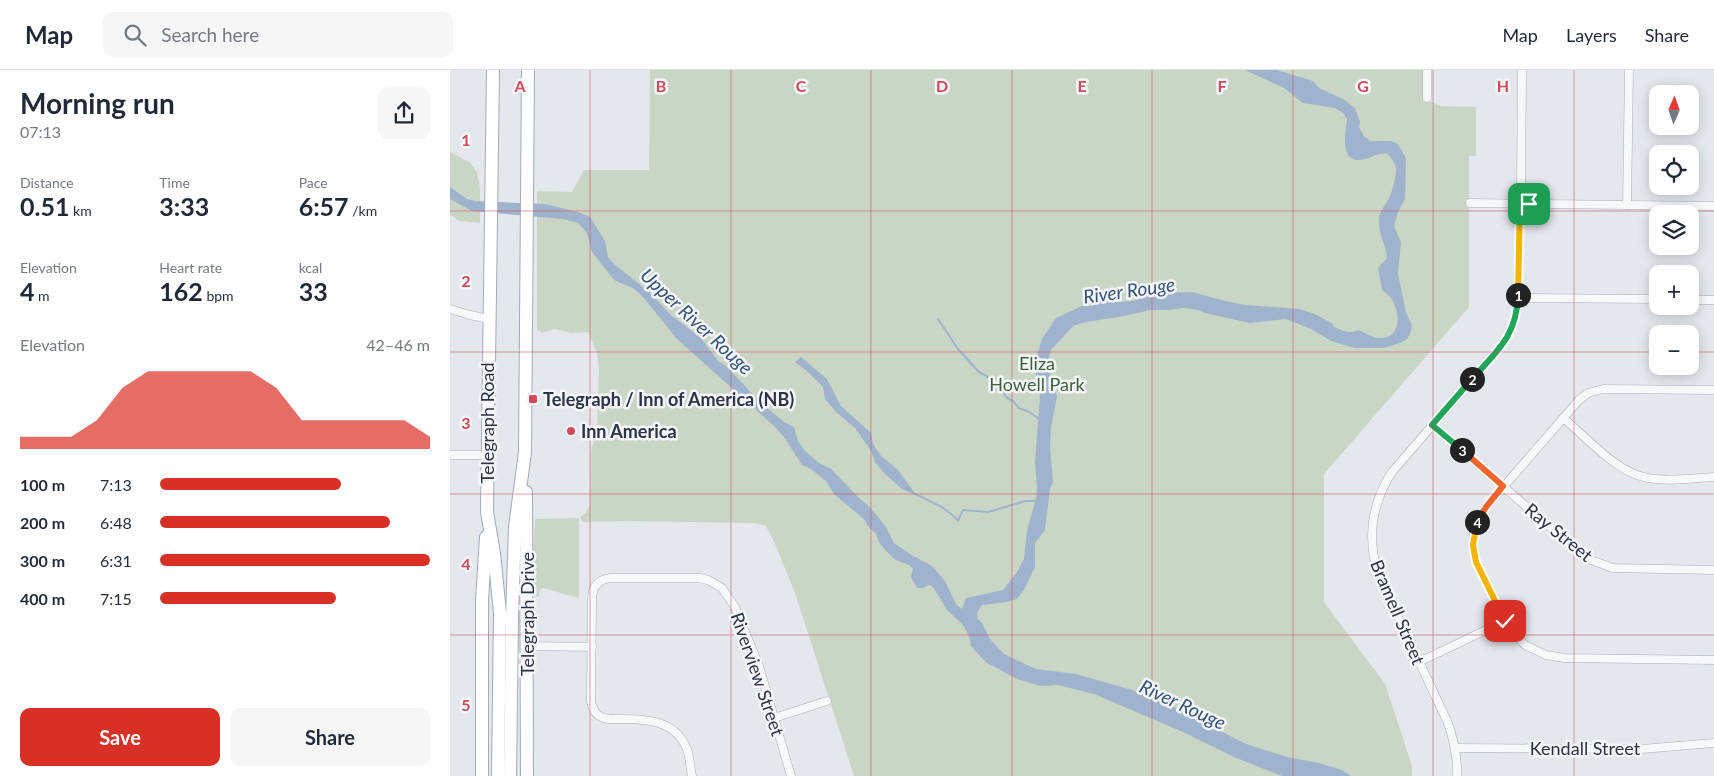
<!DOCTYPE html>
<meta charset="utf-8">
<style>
:root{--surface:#fff;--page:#f6f6f7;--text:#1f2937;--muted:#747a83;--line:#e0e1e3;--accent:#d93025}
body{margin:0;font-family:Lato,sans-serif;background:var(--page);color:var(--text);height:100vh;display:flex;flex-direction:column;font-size:19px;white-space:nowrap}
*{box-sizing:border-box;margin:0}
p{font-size:16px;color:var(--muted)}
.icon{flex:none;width:28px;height:28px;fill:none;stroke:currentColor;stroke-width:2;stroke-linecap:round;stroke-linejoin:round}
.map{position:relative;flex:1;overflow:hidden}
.panel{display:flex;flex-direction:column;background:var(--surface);width:450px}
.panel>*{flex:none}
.needle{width:32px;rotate:2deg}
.fabs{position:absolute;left:1199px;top:15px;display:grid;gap:10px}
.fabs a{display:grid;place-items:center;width:50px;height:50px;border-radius:10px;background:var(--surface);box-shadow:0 2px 12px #0003;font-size:25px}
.pin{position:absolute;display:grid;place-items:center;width:42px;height:42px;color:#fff;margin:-21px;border-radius:10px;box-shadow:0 2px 8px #0006}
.km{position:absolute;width:25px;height:25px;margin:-12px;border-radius:50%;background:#222;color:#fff;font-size:14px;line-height:25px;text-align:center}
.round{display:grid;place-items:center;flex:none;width:52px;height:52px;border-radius:10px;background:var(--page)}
.head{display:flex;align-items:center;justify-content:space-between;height:85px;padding:0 20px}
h1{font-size:28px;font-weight:700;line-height:38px}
.stats{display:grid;grid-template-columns:repeat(3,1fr);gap:8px;height:85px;padding:5px 20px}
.stats div{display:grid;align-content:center}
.stats b{font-size:25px;font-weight:700}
.stats small{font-size:14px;font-weight:400}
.stats p{font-size:14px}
.chart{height:140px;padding:10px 20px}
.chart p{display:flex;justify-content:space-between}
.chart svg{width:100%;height:90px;margin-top:5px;fill:var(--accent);opacity:.7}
.button{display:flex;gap:10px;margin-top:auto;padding:10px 20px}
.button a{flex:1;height:58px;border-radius:10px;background:var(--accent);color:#fff;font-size:20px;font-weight:700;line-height:58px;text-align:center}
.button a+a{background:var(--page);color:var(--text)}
ul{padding:0 20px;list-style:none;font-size:16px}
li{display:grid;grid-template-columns:80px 60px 1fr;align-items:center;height:38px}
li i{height:12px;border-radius:6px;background:var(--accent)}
header{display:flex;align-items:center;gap:30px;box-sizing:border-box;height:70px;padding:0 25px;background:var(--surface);border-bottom:1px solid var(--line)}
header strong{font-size:24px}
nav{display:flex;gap:28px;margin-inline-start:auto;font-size:18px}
.search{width:350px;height:45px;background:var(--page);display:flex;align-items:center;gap:12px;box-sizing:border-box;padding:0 18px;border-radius:10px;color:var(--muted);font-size:19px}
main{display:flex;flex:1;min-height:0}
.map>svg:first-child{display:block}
.green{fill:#c9d6c5}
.water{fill:#9fb4cc}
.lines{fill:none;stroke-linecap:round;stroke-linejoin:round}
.stream{stroke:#9fb4cc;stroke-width:2}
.minor-casing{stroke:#a9aeb7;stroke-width:9}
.primary-casing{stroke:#a3abb8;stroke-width:14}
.minor{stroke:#f7f8fa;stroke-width:8}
.primary{stroke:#fff;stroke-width:12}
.split-1-casing{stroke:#fff;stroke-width:10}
.split-2-casing{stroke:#fff;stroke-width:10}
.split-3-casing{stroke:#fff;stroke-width:10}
.split-4-casing{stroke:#fff;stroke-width:10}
.split-5-casing{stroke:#fff;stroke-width:10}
.split-1{stroke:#f5b400;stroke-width:6}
.split-2{stroke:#22a559;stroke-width:6}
.split-3{stroke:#22a559;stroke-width:6}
.split-4{stroke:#f0652b;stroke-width:6}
.split-5{stroke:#f5b400;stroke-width:6}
.grid{fill:none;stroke:#d1495b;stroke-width:1;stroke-opacity:0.55}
.poi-dot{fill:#d1495b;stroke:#f4f6f9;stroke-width:2}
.labels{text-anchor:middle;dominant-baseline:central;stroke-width:5;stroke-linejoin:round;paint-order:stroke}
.park-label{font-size:18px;fill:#3f6138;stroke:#f4f6f9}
.poi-label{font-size:18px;font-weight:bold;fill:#2b3445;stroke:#f4f6f9;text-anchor:start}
.street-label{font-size:18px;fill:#2b3445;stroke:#f4f6f9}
.water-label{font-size:19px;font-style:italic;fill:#34527a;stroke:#f4f6f9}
.grid-label{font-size:16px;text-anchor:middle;font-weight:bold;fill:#d1495b;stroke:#f4f6f9;stroke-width:5;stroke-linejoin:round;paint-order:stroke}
</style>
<header>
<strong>Map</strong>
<div class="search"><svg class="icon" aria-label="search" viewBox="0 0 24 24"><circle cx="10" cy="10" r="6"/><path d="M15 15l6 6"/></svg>Search here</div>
<nav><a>Map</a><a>Layers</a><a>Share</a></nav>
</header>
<main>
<section class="panel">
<div class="head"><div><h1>Morning run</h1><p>07:13</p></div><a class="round"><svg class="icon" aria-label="share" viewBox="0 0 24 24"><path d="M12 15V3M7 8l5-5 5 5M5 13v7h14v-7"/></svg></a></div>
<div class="stats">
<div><p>Distance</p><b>0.51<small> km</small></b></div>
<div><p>Time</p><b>3:33</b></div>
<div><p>Pace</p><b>6:57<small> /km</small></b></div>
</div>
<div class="stats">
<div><p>Elevation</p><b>4<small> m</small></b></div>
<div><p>Heart rate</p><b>162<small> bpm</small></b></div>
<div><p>kcal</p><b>33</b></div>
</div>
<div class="chart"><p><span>Elevation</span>42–46 m</p>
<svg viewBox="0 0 160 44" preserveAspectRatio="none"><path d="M0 44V38L10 38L20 38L30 30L40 14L50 6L60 6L70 6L80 6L90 6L100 14L110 30L120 30L130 30L140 30L150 30L160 38V44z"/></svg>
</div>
<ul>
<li><b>100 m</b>7:13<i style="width:67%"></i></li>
<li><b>200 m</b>6:48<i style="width:85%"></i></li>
<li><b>300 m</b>6:31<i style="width:100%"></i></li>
<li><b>400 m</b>7:15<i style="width:65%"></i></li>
</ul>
<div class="button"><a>Save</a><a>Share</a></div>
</section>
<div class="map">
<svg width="1264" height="706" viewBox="0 0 1264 706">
<rect width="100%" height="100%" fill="#e4e7ec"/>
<g class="green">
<path d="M200,0H973V32H982L991,36L1026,37V86H1019V237L874,404V532L935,614L962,696V706H404L345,523L325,474L316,456L303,453L176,451L134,452L130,448L137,441L140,434L141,380L147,362L149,298L147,283L138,262L121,263L105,259L92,263L89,260L87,261V121L122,122L134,100H199Z"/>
<path d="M0,82L19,92L27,102L30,118V153L9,151L0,144Z"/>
<path d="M129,448V528L93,518L90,520L89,527L83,526L81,523L85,449Z"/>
</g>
<g class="water">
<path d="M795,0H827L863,11L869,18L893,29L905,38L910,52L909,57L914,66L920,71H941L948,74L956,88L955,129L948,142L944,156L951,172L948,204L956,242L962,256L960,264L957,269L950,273L934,278H905L881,271L861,259L836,249L800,253L755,243L748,240L733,238L721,240H701L669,247L636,252L623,256L601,280L597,294L607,327L601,357L600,377L603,412L600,419L595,460L585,473V497L575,518L567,529L557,532L532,535L527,543L528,549L532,553L540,569L554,584L586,599L626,604L682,620L716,633L796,674L837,687L869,693L892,700L901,706H832L784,687L733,662L644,624L608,615L591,616L567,609L537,593L529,585L521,576L519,566L513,555L497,540L483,517L479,515L472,518H467L461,507L463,499L459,495L446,490L436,481L429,472L426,464L417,455L415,450L384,424L376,411L361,399L352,395L334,367L325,357L227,269L194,228L183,218L164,210L142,182L137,163L128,153L113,149L22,141L0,129V117L17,129L25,131L95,134L128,142L140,147L155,171L158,187L163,193L199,222L221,245L251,268L268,291L276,296L311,333L334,352L344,357L348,371L355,381L369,393L381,399L410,429L420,437L436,457L444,473L463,486L477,493L484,498L495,511L506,534L512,539L516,528L553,520L567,502L574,489L577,460L586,429L587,418L585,392L590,327L585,298L586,289L592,269L606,248L632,236H642L650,233L683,231L709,223L742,222L775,231L795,235L849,239L865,244L883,254V256C891,260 900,265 908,260C915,262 920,267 927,268C952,270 951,244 941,228C939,225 935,223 932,220L928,198L937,188C936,175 928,163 929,149C929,142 936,134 939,128C942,123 947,103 946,97C945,93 940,87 938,84C929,82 924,87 915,89C889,96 895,63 897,49L893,43L885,38L853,33L834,18Z"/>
<path d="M351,287L377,309L391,336L421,363L423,374L431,386L448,400L464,422L463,424L452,419L434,403L425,392L421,381L405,358L386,342L375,329L373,317L357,301L345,292Z"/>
</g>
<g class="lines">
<g class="stream">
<path d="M488,249L508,279L529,302L540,308L550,318L557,328L563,331L569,338L579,342L591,350"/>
<path d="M463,423C479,431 497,437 508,451L513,440L538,442L576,431H588"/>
</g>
<defs>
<g id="minor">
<path d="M977,28V0"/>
<path d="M1020,133L1264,136"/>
<path d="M1177,135L1179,0"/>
<path d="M1068,228L1208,229"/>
<path d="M1240,230H1264"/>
<path d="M0,239L20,245L38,249"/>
<path d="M1264,320L1153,319L1138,323L1129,330L1036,437L1029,447L1024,461L1023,475L1026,492L1059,559L1075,575L1096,585L1114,588L1264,590"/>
<path d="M1113,348C1138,368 1165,402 1198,408C1219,412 1243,408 1264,407"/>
<path d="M982,355L1129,482L1141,490L1163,498L1264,500"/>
<path d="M0,385H37"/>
<path d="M78,576L142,577"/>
<path d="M969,592L1055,551"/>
<path d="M324,648L377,631"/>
<path d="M1005,678L1192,679L1264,673"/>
<path d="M242,706C240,697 240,687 237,679C225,650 197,649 170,649C163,649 154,650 148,645C143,641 142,636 141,631L142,527C143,515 150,509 161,508H250L258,510L272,518L285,537L309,596L341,706"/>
<path d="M1007,706C1008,687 1004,671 998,653L928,504C917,468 922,433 942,402L1051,276C1060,264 1065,253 1067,238L1071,116L1072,0"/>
</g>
<g id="primary">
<path d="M43,0L37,442L44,483L50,543L48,706"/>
<path d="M76,422L77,706"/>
<path d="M32,706V530L36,467"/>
<path d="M60,706L62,549L65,457L75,382L78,0"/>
</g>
</defs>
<use href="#minor" class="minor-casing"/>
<use href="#primary" class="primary-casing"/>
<use href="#minor" class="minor"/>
<use href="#primary" class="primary"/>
</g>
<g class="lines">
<defs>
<path id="split-1" d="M1068,225L1070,134H1079"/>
<path id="split-2" d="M1022,309C1047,281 1067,266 1068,225"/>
<path id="split-3" d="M1012,380L982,355L1022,309"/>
<path id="split-4" d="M1012,380L1053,416L1036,437L1027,452"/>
<path id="split-5" d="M1027,452L1023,475L1026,492L1055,551"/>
</defs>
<use href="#split-1" class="split-1-casing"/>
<use href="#split-2" class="split-2-casing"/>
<use href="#split-3" class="split-3-casing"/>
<use href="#split-4" class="split-4-casing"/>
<use href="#split-5" class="split-5-casing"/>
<use href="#split-1" class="split-1"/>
<use href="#split-2" class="split-2"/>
<use href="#split-3" class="split-3"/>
<use href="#split-4" class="split-4"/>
<use href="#split-5" class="split-5"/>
</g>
<path class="grid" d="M140,0V706M281,0V706M421,0V706M562,0V706M702,0V706M843,0V706M983,0V706M1124,0V706M0,141H1264M0,282H1208M1240,282H1264M0,424H1264M0,565H1264"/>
<g class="poi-dot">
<rect x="78" y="324" width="10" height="10" rx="2.5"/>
<circle cx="121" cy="361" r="5"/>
</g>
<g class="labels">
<g class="park-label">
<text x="587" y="293">Eliza<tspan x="587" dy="21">Howell Park</tspan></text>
</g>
<g class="poi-label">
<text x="93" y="329">Telegraph / Inn of America (NB)</text>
<text x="131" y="361">Inn America</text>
</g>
<g class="street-label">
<text transform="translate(37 353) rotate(-90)">Telegraph Road</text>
<text transform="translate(1109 462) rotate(39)">Ray Street</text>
<text transform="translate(948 542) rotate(67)">Bramell Street</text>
<text transform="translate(77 544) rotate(-90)">Telegraph Drive</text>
<text transform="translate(308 604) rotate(71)">Riverview Street</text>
<text x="1135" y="678">Kendall Street</text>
</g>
<g class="water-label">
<text transform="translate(679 220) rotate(-8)">River Rouge</text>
<text transform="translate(247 251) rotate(43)">Upper River Rouge</text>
<text transform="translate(733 634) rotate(25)">River Rouge</text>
</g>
</g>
<g class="grid-label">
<text x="70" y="22">A</text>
<text x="211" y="22">B</text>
<text x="351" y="22">C</text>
<text x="492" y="22">D</text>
<text x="632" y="22">E</text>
<text x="772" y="22">F</text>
<text x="913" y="22">G</text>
<text x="1053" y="22">H</text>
<text x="16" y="76">1</text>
<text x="16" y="217">2</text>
<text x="16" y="359">3</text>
<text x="16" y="500">4</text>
<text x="16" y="641">5</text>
</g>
</svg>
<div class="fabs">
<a><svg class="needle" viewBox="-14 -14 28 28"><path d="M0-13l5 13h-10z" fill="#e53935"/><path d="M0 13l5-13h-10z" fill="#747a83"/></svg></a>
<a><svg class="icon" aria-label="locate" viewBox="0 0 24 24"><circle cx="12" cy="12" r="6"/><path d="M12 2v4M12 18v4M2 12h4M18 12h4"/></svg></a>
<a><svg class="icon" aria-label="layers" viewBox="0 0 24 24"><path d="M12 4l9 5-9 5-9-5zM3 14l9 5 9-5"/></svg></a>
<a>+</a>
<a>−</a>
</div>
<div class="pin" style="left:1079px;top:134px;background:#1e9e55"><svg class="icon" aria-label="arrive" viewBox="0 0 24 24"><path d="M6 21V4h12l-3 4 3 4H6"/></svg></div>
<div class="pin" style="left:1055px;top:551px;background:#d93025"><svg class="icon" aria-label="check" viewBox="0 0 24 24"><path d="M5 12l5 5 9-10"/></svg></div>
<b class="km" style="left:1068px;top:225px">1</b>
<b class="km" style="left:1022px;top:309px">2</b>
<b class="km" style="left:1012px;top:380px">3</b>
<b class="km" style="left:1027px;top:452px">4</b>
</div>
</main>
